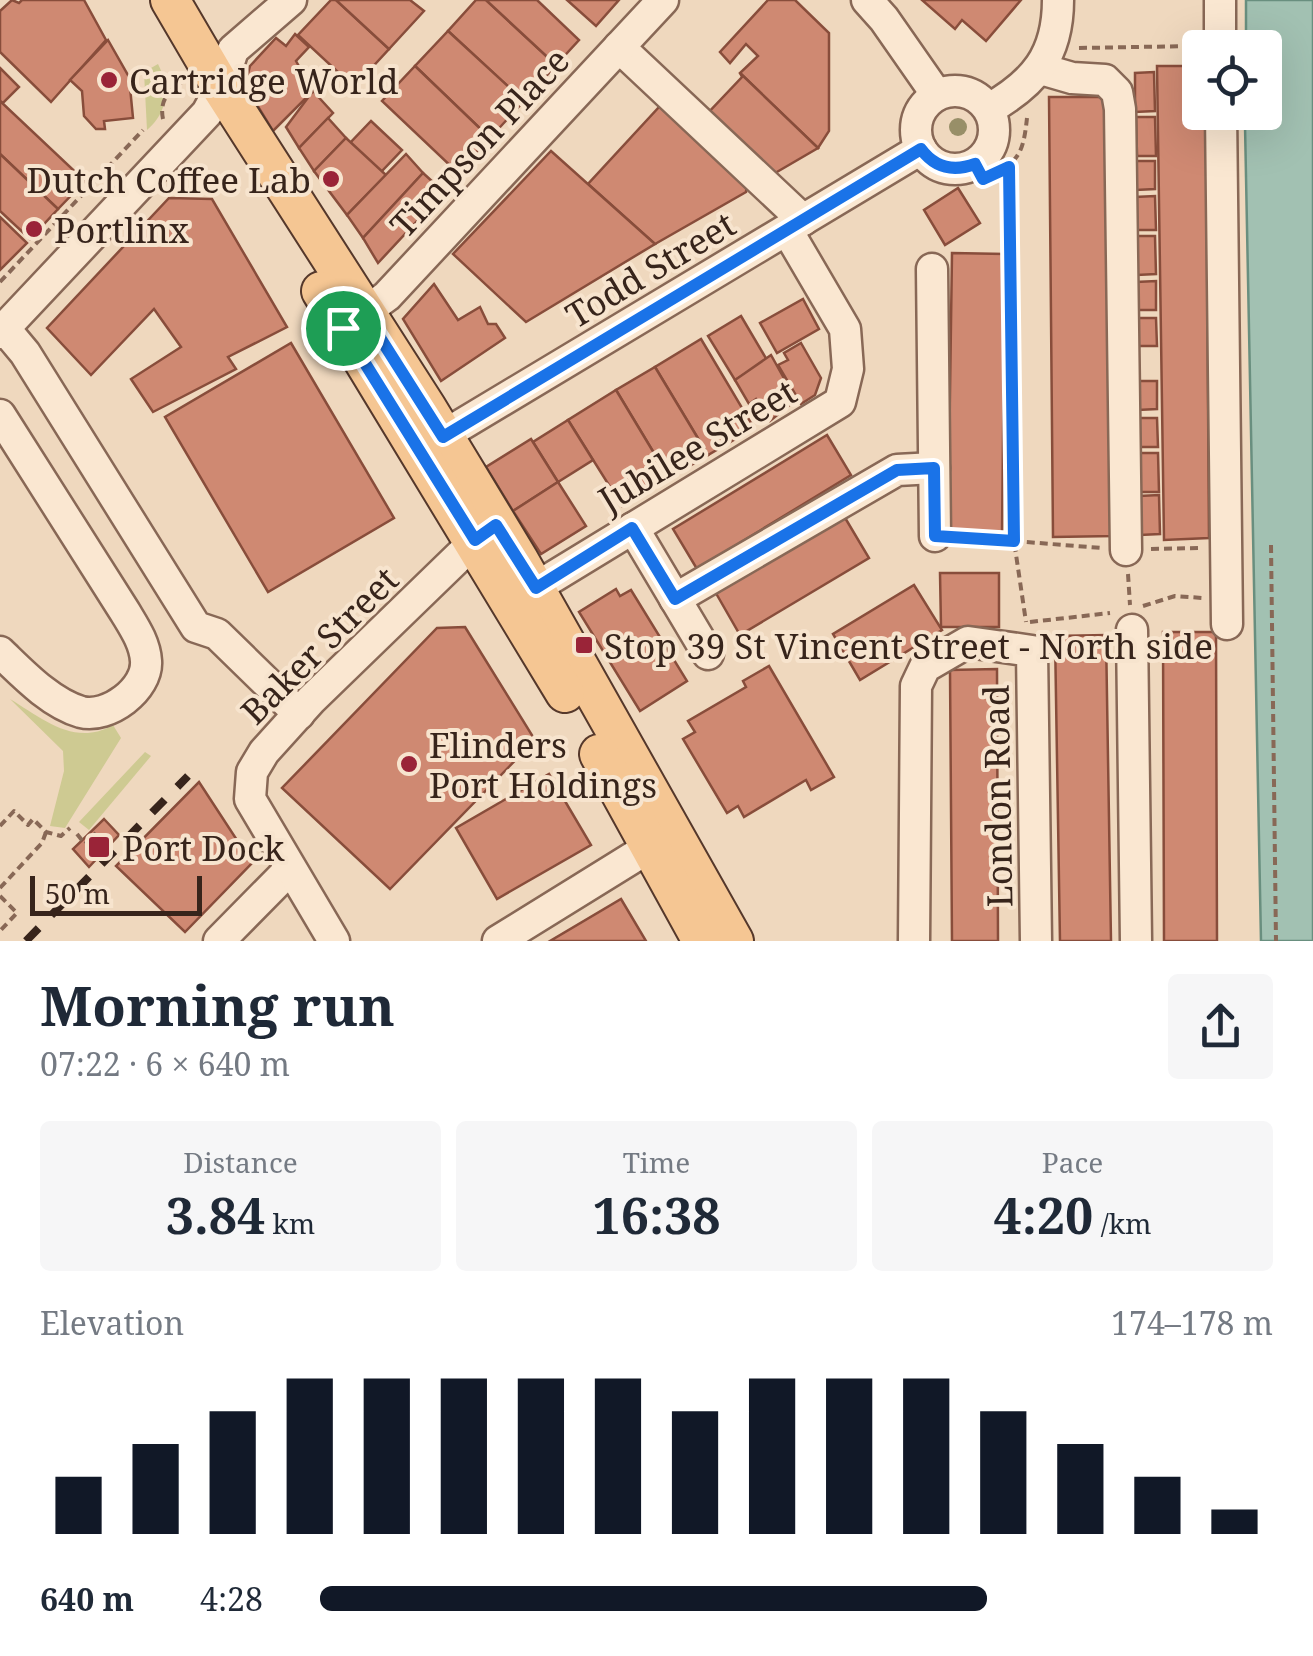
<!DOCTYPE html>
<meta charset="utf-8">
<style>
:root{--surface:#fff;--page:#f6f6f7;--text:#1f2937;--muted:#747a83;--accent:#111827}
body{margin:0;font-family:"Noto Serif",serif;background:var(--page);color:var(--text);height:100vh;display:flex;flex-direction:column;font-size:38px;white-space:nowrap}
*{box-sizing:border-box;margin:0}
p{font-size:32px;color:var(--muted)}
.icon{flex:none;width:55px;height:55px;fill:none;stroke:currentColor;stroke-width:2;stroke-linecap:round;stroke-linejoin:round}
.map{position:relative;height:941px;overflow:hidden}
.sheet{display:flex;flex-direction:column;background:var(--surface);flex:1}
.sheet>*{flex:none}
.controls{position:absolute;left:1182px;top:30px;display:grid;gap:20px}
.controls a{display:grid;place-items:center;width:100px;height:100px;border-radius:10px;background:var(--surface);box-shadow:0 10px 40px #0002;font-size:50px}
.scale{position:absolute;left:30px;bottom:25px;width:172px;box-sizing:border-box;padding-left:10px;border:5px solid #37241b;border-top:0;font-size:28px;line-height:35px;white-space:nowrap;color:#37241b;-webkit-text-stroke:8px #f7e4ce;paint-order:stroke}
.pin{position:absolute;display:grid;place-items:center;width:85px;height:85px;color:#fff;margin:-42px;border:5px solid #fff;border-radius:50%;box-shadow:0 2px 10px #0007}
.round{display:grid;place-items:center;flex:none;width:105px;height:105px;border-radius:10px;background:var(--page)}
.summary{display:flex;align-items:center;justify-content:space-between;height:170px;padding:0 40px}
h1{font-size:55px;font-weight:700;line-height:75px}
.metrics{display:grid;grid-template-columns:repeat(3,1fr);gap:15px;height:170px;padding:10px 40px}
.metrics div{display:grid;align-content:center;border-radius:10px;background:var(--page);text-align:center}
.metrics b{font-size:50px;font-weight:700}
.metrics small{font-size:28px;font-weight:400}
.metrics p{font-size:28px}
.chart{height:280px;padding:20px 40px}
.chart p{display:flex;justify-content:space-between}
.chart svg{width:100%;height:180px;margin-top:10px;stroke:var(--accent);stroke-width:6}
ul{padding:0 40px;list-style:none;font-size:32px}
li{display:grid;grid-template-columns:160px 120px 1fr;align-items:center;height:75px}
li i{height:25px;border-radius:12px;background:var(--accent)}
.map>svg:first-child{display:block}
.green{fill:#ceca92}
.water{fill:#a2c1b2;stroke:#698f7f;stroke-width:2.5}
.building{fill:#cf8972;stroke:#884d3b;stroke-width:2.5}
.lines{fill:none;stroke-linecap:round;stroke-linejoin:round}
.minor-casing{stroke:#886856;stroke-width:35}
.major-casing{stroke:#55382b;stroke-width:42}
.path{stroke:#886856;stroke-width:4;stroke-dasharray:8 5;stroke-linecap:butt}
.minor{stroke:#fae7d1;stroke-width:30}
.major{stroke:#f5c693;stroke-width:38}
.rail{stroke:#37241b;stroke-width:8;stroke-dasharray:18 18;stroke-linecap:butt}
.tree{fill:#988f68}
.route-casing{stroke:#fff;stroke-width:20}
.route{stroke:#1a73e8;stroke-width:12}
.poi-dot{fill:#9a2438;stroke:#f7e4ce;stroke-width:4}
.labels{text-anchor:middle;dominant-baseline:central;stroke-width:8;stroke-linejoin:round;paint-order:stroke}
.poi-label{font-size:35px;fill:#37241b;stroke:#f7e4ce;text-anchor:start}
.street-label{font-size:35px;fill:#37241b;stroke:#f7e4ce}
</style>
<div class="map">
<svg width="1313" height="941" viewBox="0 0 1313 941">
<rect width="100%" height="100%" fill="#efd8be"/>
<g class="green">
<path d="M158,64C170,88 168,112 147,130L144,72Z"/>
<path d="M10,699C43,719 75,747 113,725L121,738L65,828L50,826L64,771L63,751Z"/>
<path d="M145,752L151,756L89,830L79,822Z"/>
</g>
<path class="water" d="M1246,0H1313V941H1261L1245,125V113L1265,112V48L1246,47Z"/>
<g class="building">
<path d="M12,0L19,3L22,0H84L106,40L51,102L0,52V11Z"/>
<path d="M331,0H336L389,49L354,87L298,35Z"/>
<path d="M336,0H410L424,11L389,49Z"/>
<path d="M476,0H486L556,65L524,101L448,31Z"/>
<path d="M486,0H537L579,40L556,65Z"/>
<path d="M567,0H619L596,26Z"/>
<path d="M768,0H795L829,33V131L818,148L740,73L758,56L746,44L730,63L720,52Z"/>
<path d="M922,0H1021L986,41L962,20L955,29Z"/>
<path d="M448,31L524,101L490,138L415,66Z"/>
<path d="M295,34L309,47L296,61L313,91L273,131L245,85L250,66L276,38L286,46Z"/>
<path d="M108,40L129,77L133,118L104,121L105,129H96L84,116L82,91L70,80Z"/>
<path d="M415,66L490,138L457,172L382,101Z"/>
<path d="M1157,66H1200V112H1206L1209,538L1164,540Z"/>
<path d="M0,68L19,87L3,103L0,101Z"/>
<path d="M1154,72L1155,111L1135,112V73Z"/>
<path d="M740,73L818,148L770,176L707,114L742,77Z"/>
<path d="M313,91L333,113L299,148L286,127Z"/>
<path d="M1049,97H1109L1114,536L1053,537Z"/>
<path d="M0,101L85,181L58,209L0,154Z"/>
<path d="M660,106L747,182L746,192L655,244L588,184Z"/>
<path d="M1136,117H1155L1156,156H1137Z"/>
<path d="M328,118L346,138L314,171L299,148Z"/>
<path d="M371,121L402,150L381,172L350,143Z"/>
<path d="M346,138L386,175L347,215L314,171Z"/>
<path d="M551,151L655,244L526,322L453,254Z"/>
<path d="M0,154L58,209L30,239L0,211Z"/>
<path d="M406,154L423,173L363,238L347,215Z"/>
<path d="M1135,161H1155V189L1136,190Z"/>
<path d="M423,173L444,192L378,263L363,238Z"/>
<path d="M958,188L980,223L945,245L924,210Z"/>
<path d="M1155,196L1156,230H1136L1135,197Z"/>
<path d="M169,198L212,199L287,327L228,357L236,369L153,412L131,379L181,347L154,309L91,375L47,328Z"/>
<path d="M0,217L27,243L0,270Z"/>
<path d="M1136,236H1155L1156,274L1137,275Z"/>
<path d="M952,253L1005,254L1002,533L948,532Z"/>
<path d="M1156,281V310H1137L1136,282Z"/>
<path d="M434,284L458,320L480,307L488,324H496L505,338L441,381L403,319Z"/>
<path d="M803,299L819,329L777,353L760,323Z"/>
<path d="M741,316L767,360L735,380L708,336Z"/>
<path d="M1137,318H1156L1157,346H1137Z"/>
<path d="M701,339L754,428L708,455L655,367Z"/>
<path d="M291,343L394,518L268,592L165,417Z"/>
<path d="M801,343L821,378L815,395L801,404L778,365L788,360L784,353Z"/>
<path d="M771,355L796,400L770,421L756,399L749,404L735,380Z"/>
<path d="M655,367L708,455L669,478L616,390Z"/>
<path d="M1138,381H1157V409L1138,410Z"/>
<path d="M616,390L669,478L622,506L568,420Z"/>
<path d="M1138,418H1157L1158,447H1139Z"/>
<path d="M568,420L593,460L558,482L533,442Z"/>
<path d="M827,435L851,475L697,569L673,529Z"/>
<path d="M531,439L558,482L513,511L486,467Z"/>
<path d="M1138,453H1158L1159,492H1139Z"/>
<path d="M558,482L586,526L541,554L513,511Z"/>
<path d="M1159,495L1160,534L1140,535L1139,496Z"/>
<path d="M841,511L869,558L740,635L713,588Z"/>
<path d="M940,573H999V627H941Z"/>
<path d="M914,585L942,630L860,680L833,634Z"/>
<path d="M616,589L620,596L631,590L687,681L640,711L579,612Z"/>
<path d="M465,627L535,740L390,889L282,788L437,628Z"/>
<path d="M1163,632H1216L1217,941H1164Z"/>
<path d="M1106,635L1111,941H1060L1055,636Z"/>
<path d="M769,666L834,777L811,790L806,780L744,817L738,806L727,813L683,739L695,732L688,721L746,687L743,681Z"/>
<path d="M997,669L998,941H952L950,670Z"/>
<path d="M549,774L591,845L497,899L456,828Z"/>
<path d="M199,782L252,863L185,932L116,866Z"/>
<path d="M104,819L119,835L89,867L73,849Z"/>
<path d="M621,899L646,941H550Z"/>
</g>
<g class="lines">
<defs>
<g id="minor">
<path d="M867,0L884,19L937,95"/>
<path d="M1220,0V48"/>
<path d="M619,47L803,220"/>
<path d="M1041,69L1072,78L1105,80L1117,92L1120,109L1126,550"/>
<circle cx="955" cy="130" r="39"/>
<path d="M989,109C1034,83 1058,56 1058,0"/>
<path d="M1221,112L1227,624"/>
<path d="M932,269L935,536"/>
<path d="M349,324L387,296L663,0"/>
<path d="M5,329L25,353L196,627L217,634L299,714"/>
<path d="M0,333L207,113L221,87L233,50L291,0"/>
<path d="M0,415L125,612C134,627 145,643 146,661C148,689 108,719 81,712C50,703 22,673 0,652"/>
<path d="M426,446L921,149"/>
<path d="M633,528L708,654"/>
<path d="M535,588L840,402L848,369L845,329L787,230"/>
<path d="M675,599L897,470L934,468"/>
<path d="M1132,630L1136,941"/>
<path d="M219,941L290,869"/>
<path d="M334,941L250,799L252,772L264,752L311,700L475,541L489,530"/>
<path d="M498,941L666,837"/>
<path d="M914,941L916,686L925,667L968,642L1032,651L1036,941"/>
</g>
<g id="major">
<path d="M170,0L221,87L427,408L519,560L734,941"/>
<path d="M321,291L565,693"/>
<path d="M599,754L702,941"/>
</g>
</defs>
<use href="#minor" class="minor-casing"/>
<use href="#major" class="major-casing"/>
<g class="path">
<path d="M1079,48L1194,46"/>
<path d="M163,119C159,100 169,90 185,80"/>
<path d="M975,164L983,179C1018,163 1023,156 1027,118"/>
<path d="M1009,167L1014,541L1026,622"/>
<path d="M0,282L143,130"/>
<path d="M962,537L1102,548"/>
<path d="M1271,545L1276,941"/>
<path d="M1151,549L1202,548"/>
<path d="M1128,574L1130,605"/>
<path d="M1143,606L1175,596L1202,598"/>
<path d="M1030,622L1110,613"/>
<path d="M0,826L14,811L28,825L33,819L46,832L61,836L70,828"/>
<path d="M77,834L85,844L96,833"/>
<path d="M0,888L42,843L46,832"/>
<path d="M0,896L17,913L0,931"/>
</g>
<use href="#minor" class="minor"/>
<use href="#major" class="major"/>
<path class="rail" d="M26,941L188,776"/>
</g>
<circle class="tree" cx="958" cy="127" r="9"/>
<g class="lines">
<defs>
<path id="route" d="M921,149C935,168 953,172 975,164L983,179L1009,167L1014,541L935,536L934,468L897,470L675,599L632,528L536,588L496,525L475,540L343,328L365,314L443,437Z"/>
</defs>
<use href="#route" class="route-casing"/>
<use href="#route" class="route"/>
</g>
<g class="poi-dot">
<circle cx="109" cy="80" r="10"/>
<circle cx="331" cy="179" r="10"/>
<circle cx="34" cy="229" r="10"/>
<rect x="574" y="635" width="20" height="20" rx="5"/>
<circle cx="409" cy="764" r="10"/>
<rect x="87" y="835" width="24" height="24" rx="5"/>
</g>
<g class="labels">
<g class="poi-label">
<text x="129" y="80">Cartridge World</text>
<text x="311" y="179" text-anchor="end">Dutch Coffee Lab</text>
<text x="54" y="229">Portlinx</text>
<text x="604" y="645">Stop 39 St Vincent Street - North side</text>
<text x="429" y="744">Flinders<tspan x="429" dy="40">Port Holdings</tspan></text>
<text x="122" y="847">Port Dock</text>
</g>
<g class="street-label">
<text transform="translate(479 142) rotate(-47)">Timpson Place</text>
<text transform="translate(650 269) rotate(-31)">Todd Street</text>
<text transform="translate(697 445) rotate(-31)">Jubilee Street</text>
<text transform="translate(319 645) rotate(-45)">Baker Street</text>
<text transform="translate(997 796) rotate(-91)">London Road</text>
</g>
</g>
</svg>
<div class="controls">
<a><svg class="icon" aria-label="locate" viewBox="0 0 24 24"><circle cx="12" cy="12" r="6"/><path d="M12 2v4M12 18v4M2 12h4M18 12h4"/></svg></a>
</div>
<div class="scale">50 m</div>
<div class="pin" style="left:343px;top:328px;background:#1e9e55"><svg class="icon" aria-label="arrive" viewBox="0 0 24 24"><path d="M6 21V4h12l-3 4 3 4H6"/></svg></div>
</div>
<section class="sheet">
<div class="summary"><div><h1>Morning run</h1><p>07:22 · 6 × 640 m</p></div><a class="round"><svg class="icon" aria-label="share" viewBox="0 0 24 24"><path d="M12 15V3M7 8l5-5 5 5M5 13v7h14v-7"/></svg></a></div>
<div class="metrics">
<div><p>Distance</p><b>3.84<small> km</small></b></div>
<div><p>Time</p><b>16:38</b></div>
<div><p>Pace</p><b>4:20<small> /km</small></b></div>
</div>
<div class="chart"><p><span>Elevation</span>174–178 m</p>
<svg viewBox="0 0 160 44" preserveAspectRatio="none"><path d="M5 44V30M15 44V22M25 44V14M35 44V6M45 44V6M55 44V6M65 44V6M75 44V6M85 44V14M95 44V6M105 44V6M115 44V6M125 44V14M135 44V22M145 44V30M155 44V38"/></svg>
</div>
<ul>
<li><b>640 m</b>4:28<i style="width:70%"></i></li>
</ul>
</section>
